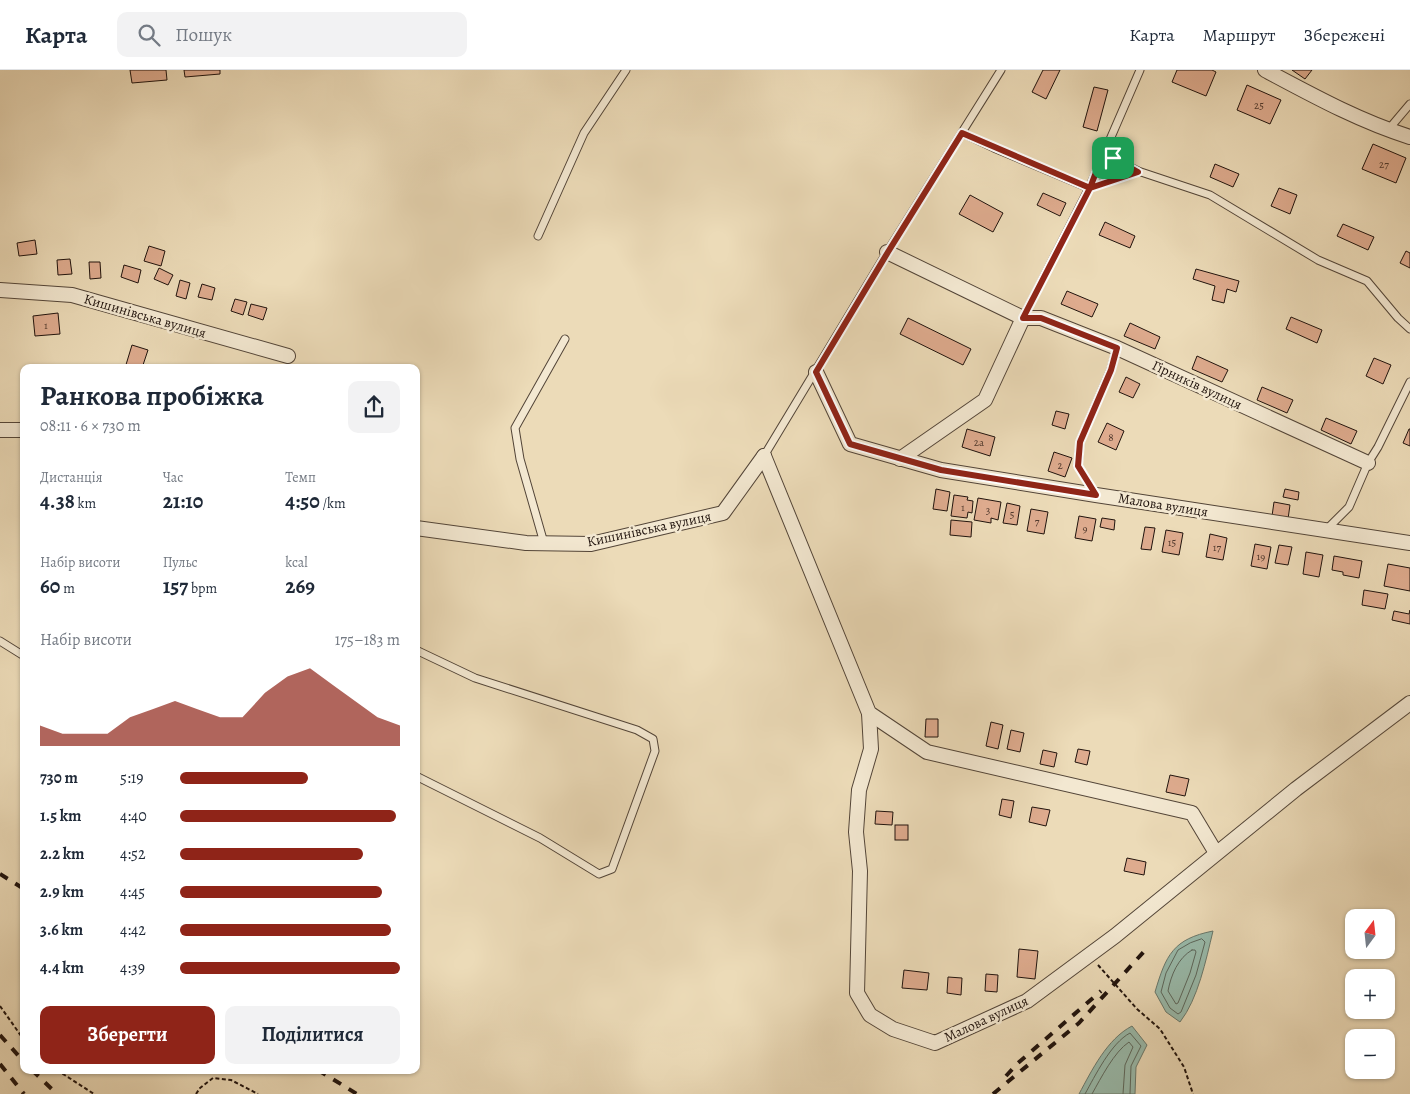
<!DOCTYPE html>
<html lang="uk">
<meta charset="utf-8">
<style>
:root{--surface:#fff;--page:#f2f2f3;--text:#1f2937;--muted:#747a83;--line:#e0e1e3;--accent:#8f2418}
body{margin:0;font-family:Alegreya,serif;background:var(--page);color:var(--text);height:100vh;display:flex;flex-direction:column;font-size:19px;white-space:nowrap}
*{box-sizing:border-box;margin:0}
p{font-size:16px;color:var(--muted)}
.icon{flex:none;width:28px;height:28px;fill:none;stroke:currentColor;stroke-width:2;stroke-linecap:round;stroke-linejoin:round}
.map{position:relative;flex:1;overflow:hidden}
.drawer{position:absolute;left:20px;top:294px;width:400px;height:710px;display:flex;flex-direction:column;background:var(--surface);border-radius:10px;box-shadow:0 1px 4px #0004}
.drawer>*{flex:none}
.needle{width:32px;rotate:15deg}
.tools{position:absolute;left:1345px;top:839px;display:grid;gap:10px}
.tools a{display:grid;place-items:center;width:50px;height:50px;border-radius:10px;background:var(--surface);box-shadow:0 1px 4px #0004;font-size:25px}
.pin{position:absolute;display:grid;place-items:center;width:42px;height:42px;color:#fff;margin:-21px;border-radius:10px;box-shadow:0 2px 8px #0006}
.round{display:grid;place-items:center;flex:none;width:52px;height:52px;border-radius:10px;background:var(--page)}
.summary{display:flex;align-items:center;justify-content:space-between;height:85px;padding:0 20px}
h1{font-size:28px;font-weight:700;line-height:38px}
.stats{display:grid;grid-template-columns:repeat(3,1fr);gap:8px;height:85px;padding:5px 20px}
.stats div{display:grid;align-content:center}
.stats b{font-size:21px;font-weight:700}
.stats small{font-size:14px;font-weight:400}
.stats p{font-size:14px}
.chart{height:140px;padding:10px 20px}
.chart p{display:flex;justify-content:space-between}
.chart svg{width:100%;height:90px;margin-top:5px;fill:var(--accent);opacity:.7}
.primary-button{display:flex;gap:10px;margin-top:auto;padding:10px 20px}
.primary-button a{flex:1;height:58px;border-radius:10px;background:var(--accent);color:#fff;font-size:20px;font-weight:700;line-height:58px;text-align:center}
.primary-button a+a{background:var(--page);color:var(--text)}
ul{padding:0 20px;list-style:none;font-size:16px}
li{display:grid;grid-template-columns:80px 60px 1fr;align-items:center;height:38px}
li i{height:12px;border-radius:6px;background:var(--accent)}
header{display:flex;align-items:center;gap:30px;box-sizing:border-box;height:70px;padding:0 25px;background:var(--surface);border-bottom:1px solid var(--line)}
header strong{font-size:24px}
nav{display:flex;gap:28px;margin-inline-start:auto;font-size:18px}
.search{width:350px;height:45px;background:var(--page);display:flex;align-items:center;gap:12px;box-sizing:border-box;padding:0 18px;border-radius:10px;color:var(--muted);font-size:19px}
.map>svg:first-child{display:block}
.water{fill:#99bbac;stroke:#69786c}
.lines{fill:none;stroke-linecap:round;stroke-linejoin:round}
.shore{stroke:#5c675c;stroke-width:1}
.building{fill:#deab8e;stroke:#20130d}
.service-casing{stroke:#534538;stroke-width:9}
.minor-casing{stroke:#534538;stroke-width:16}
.path{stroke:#20130d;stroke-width:2;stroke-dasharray:4 2.5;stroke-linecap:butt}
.service{stroke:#f3e8d1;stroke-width:7}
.minor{stroke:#f3e8d1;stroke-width:14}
.rail{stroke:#20130d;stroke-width:4;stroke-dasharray:9 9;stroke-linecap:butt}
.route-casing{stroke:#fff;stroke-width:10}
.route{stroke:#8f2418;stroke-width:6}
.labels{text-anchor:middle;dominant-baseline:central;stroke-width:5;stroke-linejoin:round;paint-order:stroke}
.number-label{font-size:11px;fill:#50392d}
.street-label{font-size:14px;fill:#20130d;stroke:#f3e8d1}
</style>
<header>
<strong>Карта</strong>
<div class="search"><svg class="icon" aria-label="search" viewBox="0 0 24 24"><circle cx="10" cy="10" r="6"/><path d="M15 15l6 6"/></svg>Пошук</div>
<nav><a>Карта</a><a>Маршрут</a><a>Збережені</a></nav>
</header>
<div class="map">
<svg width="1410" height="1024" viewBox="0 0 1410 1024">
<rect width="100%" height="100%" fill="#ecdbb8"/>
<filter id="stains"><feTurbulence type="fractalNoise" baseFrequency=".004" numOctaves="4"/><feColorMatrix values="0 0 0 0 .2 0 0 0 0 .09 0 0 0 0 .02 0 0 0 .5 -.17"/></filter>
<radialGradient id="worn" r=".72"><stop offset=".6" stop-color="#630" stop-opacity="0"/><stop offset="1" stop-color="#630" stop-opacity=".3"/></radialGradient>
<g class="water">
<path d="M1213,861C1206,890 1198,929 1180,952L1166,942L1155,922C1166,885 1173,869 1213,861Z"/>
<path d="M1132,956L1147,975L1136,997L1135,1024H1079C1092,1000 1107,969 1132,956Z"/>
</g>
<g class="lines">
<g class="shore">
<path d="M1202,869L1205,872L1196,905L1181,942L1178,944L1170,938L1161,922L1166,903L1178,880L1190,873Z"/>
<path d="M1192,880H1195L1196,882L1190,903L1178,933L1176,934L1168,921C1171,905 1178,888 1192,880Z"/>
<path d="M1085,1024C1095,1006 1111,973 1130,963L1141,976L1131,996L1130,1024"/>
<path d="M1092,1024C1101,1008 1114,982 1129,972L1133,977L1125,995L1123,1024"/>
</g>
</g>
<g class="building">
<path d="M130,0H166L167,10L132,13Z"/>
<path d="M184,0H220V4L185,7Z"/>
<path d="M1043,0H1060L1046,29L1032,22Z"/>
<path d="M1177,0H1212L1216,2L1206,26L1172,12Z"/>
<path d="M1292,0H1312L1305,9Z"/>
<path d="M1247,15L1281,30L1270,54L1237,40Z"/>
<path d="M1094,17L1108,20L1097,61L1083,57Z"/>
<path d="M1373,74L1406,88L1396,113L1362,99Z"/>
<path d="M1215,94L1239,104L1233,117L1210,107Z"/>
<path d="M1279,118L1297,125L1290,144L1271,136Z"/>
<path d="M1043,123L1066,133L1060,146L1037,135Z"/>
<path d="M970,125L1003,143L993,162L959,144Z"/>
<path d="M1105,152L1135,166L1130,178L1099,165Z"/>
<path d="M1343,154L1374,167L1368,180L1337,166Z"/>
<path d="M35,170L37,184L19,186L17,173Z"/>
<path d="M149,176L165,181L161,196L144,191Z"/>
<path d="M1406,181L1410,183V198L1400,193Z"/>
<path d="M70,189L72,204L58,205L57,190Z"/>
<path d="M89,192H100L101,208L90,209Z"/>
<path d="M124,195L141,200L138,213L121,207Z"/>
<path d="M159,198L173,205L168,215L154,209Z"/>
<path d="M1196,199L1239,211L1236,222L1227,219L1224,233L1212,230L1215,216L1193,209Z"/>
<path d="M180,210L190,213L186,229L176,226Z"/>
<path d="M202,214L215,218L212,230L198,227Z"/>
<path d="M1067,221L1098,234L1092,247L1061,234Z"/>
<path d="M235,229L247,232L243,245L231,241Z"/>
<path d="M251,234L267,238L263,250L248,245Z"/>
<path d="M58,243L60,264L35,266L33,246Z"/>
<path d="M1291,247L1322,260L1317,273L1286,259Z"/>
<path d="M908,248L971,279L963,295L900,264Z"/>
<path d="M1130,253L1160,267L1155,279L1124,266Z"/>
<path d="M132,275L148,280L142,298H125Z"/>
<path d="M1197,286L1228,300L1222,312L1192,299Z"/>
<path d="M1374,288L1391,295L1383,314L1366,306Z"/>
<path d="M1126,307L1140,314L1133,328L1119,322Z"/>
<path d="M1262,317L1293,330L1287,343L1257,330Z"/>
<path d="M1056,341L1069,344L1065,359L1052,355Z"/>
<path d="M1326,348L1357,361L1351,374L1321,360Z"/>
<path d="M1107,353L1124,361L1116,380L1098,372Z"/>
<path d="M967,359L995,367L990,386L962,377Z"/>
<path d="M1409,359H1410V376L1403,373Z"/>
<path d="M1054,382L1072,388L1065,407L1048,401Z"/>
<path d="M936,419L950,422L947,441L933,439Z"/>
<path d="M1285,419L1299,422L1298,430L1283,427Z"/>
<path d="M954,425L968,427L967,430L973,431L972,443L968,442L967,448L951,446Z"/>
<path d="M978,428L1001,432L998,450L991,448V453L974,450Z"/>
<path d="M1274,432L1290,435L1288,449L1272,446Z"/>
<path d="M1007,433L1020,436L1017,455L1003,453Z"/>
<path d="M1031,439L1048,442L1044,464L1027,461Z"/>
<path d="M1079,446L1096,449L1092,471L1075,468Z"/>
<path d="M1102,448L1115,450L1114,460L1100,457Z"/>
<path d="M951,450L972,452L971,467L950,465Z"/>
<path d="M1145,457L1155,458L1151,480L1141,479Z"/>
<path d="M1166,460L1183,463L1179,485L1162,482Z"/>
<path d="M1210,464L1227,468L1223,490L1206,487Z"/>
<path d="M1255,474L1271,477L1267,499L1251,496Z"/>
<path d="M1279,475L1292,477L1288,495L1275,493Z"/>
<path d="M1306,482L1323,485L1319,507L1303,504Z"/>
<path d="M1334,486L1362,491L1359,508L1343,505V502L1332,500Z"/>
<path d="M1388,494L1410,498V521L1384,516Z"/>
<path d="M1364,520L1388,524L1385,539L1362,535Z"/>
<path d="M1410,540V554L1392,550L1394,541L1409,544Z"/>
<path d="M926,649H938V667H925Z"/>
<path d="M991,652L1003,655L998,679L986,676Z"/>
<path d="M1011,660L1024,663L1020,682L1007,679Z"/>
<path d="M1078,679L1090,681L1087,695L1075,692Z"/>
<path d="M1043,680L1057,683L1054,697L1040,694Z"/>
<path d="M1170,705L1189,709L1185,726L1166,722Z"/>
<path d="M1002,729L1014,731L1011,748L999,745Z"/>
<path d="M1032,737L1050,740L1046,756L1029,752Z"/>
<path d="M876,741L893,742L892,755L875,754Z"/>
<rect x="895" y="755" width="13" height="15"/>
<path d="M1127,788L1146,792L1144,805L1124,801Z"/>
<path d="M1019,879L1038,881L1035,909L1017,907Z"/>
<path d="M904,900L929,903L927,920L902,918Z"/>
<path d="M986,904L998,905L997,922L985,921Z"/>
<path d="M948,907L962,908L961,925L947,923Z"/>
</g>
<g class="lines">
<defs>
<g id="service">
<path d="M1388,60L1410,34"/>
<path d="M962,63L994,78L1089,118L1138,101L1210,125L1318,190L1367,211L1398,248L1410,259"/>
<path d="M1106,76L1113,88L1138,101"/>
<path d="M538,166L584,63L626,0"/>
<path d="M1023,248L1089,118L1140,0"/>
<path d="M764,386L887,182L1001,0"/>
<path d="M1096,425L1078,396L1080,372L1111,299L1117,278"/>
<path d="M1326,460L1349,437L1368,393L1378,377L1410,312"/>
<path d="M544,473L520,389L515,358L565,269"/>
<path d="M0,571L24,586"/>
<path d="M416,580L475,608L637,660L653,669L655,681L612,799L599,804L540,768L416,706"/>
</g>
<g id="minor">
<path d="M1265,0C1312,25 1359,51 1410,67"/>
<path d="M887,182L1023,248H1041L1117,278L1368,393"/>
<path d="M0,220L72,225L288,286"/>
<path d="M816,302L850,374L941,400L1096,425L1410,473"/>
<path d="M0,360H24"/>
<path d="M764,386L869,643L927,682L1192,743L1216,783"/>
<path d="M900,389L985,330L1023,248"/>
<path d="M416,458L526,473L591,474L723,443L764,386"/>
<path d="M869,643L871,679L859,720L856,762L860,801L857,923L870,945L893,959L935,973L1027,931L1115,866L1296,719L1410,633"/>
</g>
</defs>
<use href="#service" class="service-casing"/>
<use href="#minor" class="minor-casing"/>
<g class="path">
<path d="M1098,895L1137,939L1160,959L1184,997L1193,1024"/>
<path d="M0,936L24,970"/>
<path d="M57,1000L94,1024"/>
<path d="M196,1024L200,1018L213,1008L231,1010L258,1024"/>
</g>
<use href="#service" class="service"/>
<use href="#minor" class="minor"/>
<g class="rail">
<path d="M0,804L24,819"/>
<path d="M0,965L24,992"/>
<path d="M0,994L24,1024"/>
<path d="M32,1000L57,1024"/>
<path d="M318,1000L357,1024"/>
<path d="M1006,1006L1018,993L1101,921"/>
<path d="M993,1024L1079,953L1149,876"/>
</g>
</g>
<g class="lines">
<defs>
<path id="route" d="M1113,88L1106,76L1090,118L962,63L888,182L816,302L850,374L941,400L1096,425L1078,396L1080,372L1111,300L1117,278L1041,248H1023L1090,118L1138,102L1113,88"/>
</defs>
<use href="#route" class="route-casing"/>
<use href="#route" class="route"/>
</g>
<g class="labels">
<g class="number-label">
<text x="1259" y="35">25</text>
<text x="1384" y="94">27</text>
<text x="46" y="255">1</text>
<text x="1111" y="367">8</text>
<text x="979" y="372">2а</text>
<text x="1060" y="395">2</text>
<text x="963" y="437">1</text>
<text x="988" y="440">3</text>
<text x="1012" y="444">5</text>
<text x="1037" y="451">7</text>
<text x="1085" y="458">9</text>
<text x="1172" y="472">15</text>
<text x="1217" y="477">17</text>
<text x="1261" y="486">19</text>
</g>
<g class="street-label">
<text transform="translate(145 246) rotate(16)">Кишинівська вулиця</text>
<text transform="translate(1197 315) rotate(25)">Гірників вулиця</text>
<text transform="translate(1163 435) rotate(9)">Малова вулиця</text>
<text transform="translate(649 459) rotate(-12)">Кишинівська вулиця</text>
<text transform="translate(986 949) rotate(-25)">Малова вулиця</text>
</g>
</g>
<rect width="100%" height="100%" filter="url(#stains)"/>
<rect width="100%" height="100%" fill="url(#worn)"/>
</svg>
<div class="tools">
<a><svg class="needle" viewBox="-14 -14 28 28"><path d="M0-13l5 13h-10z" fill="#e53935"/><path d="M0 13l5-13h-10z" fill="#747a83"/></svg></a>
<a>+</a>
<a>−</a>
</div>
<div class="pin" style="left:1113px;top:88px;background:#1e9e55"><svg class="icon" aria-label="arrive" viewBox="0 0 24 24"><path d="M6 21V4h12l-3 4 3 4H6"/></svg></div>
<section class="drawer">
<div class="summary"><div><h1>Ранкова пробіжка</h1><p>08:11 · 6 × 730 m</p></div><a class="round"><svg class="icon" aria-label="share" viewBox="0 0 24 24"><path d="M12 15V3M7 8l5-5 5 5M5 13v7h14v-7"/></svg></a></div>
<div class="stats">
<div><p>Дистанція</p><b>4.38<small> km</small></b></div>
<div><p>Час</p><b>21:10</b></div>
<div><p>Темп</p><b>4:50<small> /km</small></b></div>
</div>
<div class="stats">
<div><p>Набір висоти</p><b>60<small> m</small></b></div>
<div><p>Пульс</p><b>157<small> bpm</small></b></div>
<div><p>kcal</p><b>269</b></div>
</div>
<div class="chart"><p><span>Набір висоти</span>175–183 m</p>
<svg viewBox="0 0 160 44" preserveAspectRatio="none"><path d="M0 44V34L10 38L20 38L30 38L40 30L50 26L60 22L70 26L80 30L90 30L100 18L110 10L120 6L130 14L140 22L150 30L160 34V44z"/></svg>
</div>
<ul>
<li><b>730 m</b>5:19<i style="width:58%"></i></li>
<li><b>1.5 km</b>4:40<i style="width:98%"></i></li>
<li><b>2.2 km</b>4:52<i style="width:83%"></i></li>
<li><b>2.9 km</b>4:45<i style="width:92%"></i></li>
<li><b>3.6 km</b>4:42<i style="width:96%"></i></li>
<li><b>4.4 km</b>4:39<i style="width:100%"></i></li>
</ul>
<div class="primary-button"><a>Зберегти</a><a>Поділитися</a></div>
</section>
</div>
